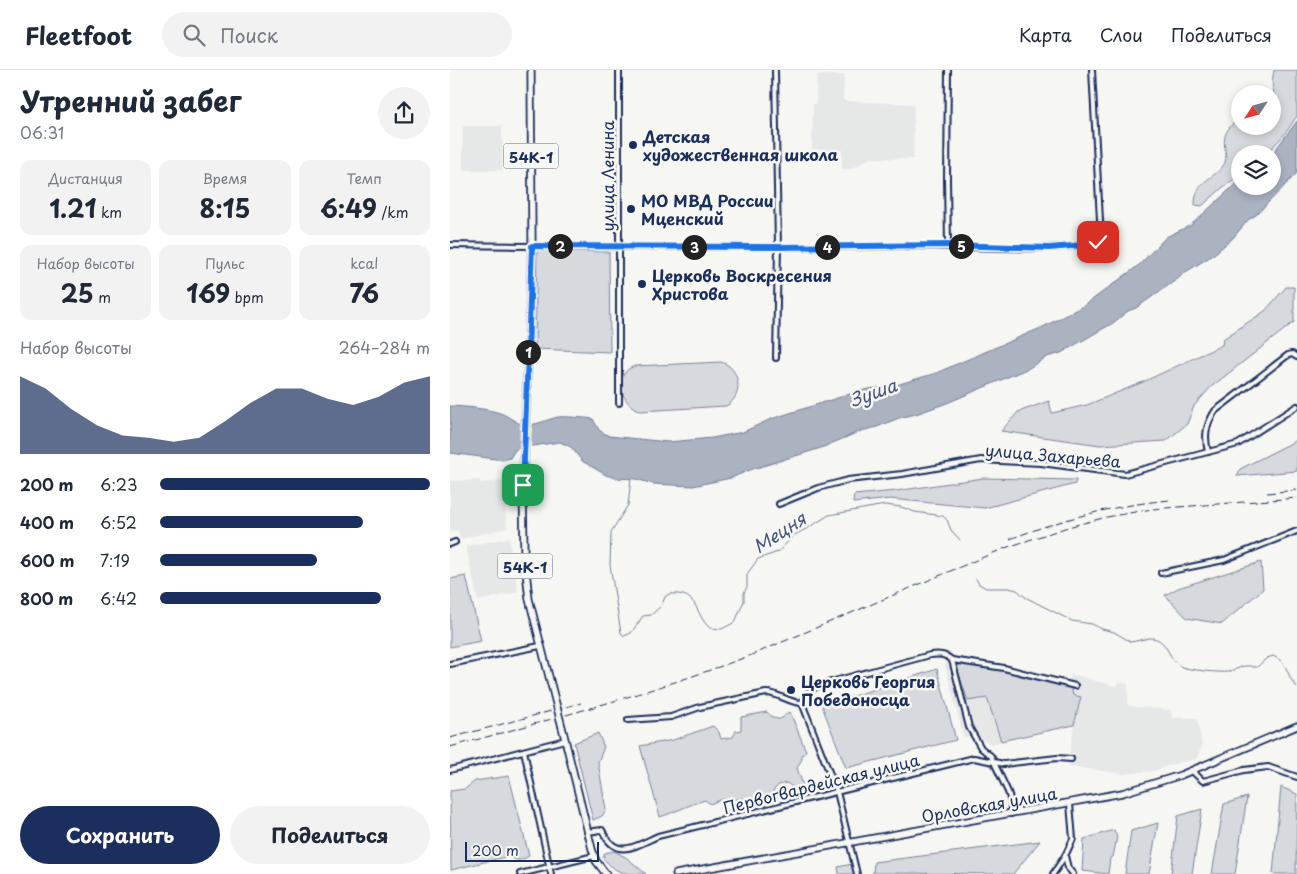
<!DOCTYPE html>
<html lang="ru">
<meta charset="utf-8">
<style>
:root{--surface:#fff;--page:#f2f2f3;--text:#1f2937;--muted:#747a83;--line:#e0e1e3;--accent:#1b2f5e}
body{margin:0;font-family:"Playpen Sans",sans-serif;background:var(--page);color:var(--text);height:100vh;display:flex;flex-direction:column;font-size:19px;white-space:nowrap}
*{box-sizing:border-box;margin:0}
p{font-size:16px;color:var(--muted)}
.icon{flex:none;width:28px;height:28px;fill:none;stroke:currentColor;stroke-width:2;stroke-linecap:round;stroke-linejoin:round}
.map{position:relative;flex:1;overflow:hidden}
.side{display:flex;flex-direction:column;background:var(--surface);width:450px}
.side>*{flex:none}
.needle{width:32px;rotate:234deg}
.tools{position:absolute;left:781px;top:15px;display:grid;gap:10px}
.tools a{display:grid;place-items:center;width:50px;height:50px;border-radius:50%;background:var(--surface);box-shadow:0 2px 8px #0003;font-size:25px}
.scale{position:absolute;left:15px;bottom:12px;width:134px;box-sizing:border-box;padding-left:5px;border:2px solid #1b2f5e;border-top:0;font-size:14px;line-height:18px;white-space:nowrap;color:#1b2f5e;-webkit-text-stroke:4px #f6f6f2;paint-order:stroke}
.pin{position:absolute;display:grid;place-items:center;width:42px;height:42px;color:#fff;margin:-21px;border-radius:10px;box-shadow:0 2px 8px #0006}
.km{position:absolute;width:25px;height:25px;margin:-12px;border-radius:50%;background:#222;color:#fff;font-size:14px;line-height:25px;text-align:center}
.round{display:grid;place-items:center;flex:none;width:52px;height:52px;border-radius:26px;background:var(--page)}
.summary{display:flex;align-items:center;justify-content:space-between;height:85px;padding:0 20px}
h1{font-size:28px;font-weight:700;line-height:38px}
.figures{display:grid;grid-template-columns:repeat(3,1fr);gap:8px;height:85px;padding:5px 20px}
.figures div{display:grid;align-content:center;border-radius:12px;background:var(--page);text-align:center}
.figures b{font-size:25px;font-weight:700}
.figures small{font-size:14px;font-weight:400}
.figures p{font-size:14px}
.chart{height:140px;padding:10px 20px}
.chart p{display:flex;justify-content:space-between}
.chart svg{width:100%;height:90px;margin-top:5px;fill:var(--accent);opacity:.7}
.primary-button{display:flex;gap:10px;margin-top:auto;padding:10px 20px}
.primary-button a{flex:1;height:58px;border-radius:30px;background:var(--accent);color:#fff;font-size:20px;font-weight:700;line-height:58px;text-align:center}
.primary-button a+a{background:var(--page);color:var(--text)}
ul{padding:0 20px;list-style:none;font-size:16px}
li{display:grid;grid-template-columns:80px 60px 1fr;align-items:center;height:38px}
li i{height:12px;border-radius:6px;background:var(--accent)}
header{display:flex;align-items:center;gap:30px;box-sizing:border-box;height:70px;padding:0 25px;background:var(--surface);border-bottom:1px solid var(--line)}
header strong{font-size:24px}
nav{display:flex;gap:28px;margin-inline-start:auto;font-size:18px}
.search{width:350px;height:45px;background:var(--page);display:flex;align-items:center;gap:12px;box-sizing:border-box;padding:0 18px;border-radius:28px;color:var(--muted);font-size:19px}
main{display:flex;flex:1;min-height:0}
.map>svg:first-child{display:block}
.built{fill:#e6e7e7}
.green{fill:#d6d9dd;stroke:#78849e}
.water{fill:#abb2c0;stroke:#717e99}
.pier{fill:#f6f6f2}
.lines{fill:none;stroke-linecap:round;stroke-linejoin:round}
.stream{stroke:#717e99;stroke-width:1}
.minor-casing{stroke:#1b2f5e;stroke-width:8}
.primary-casing{stroke:#1b2f5e;stroke-width:9}
.minor{stroke:#f6f6f2;stroke-width:4}
.primary{stroke:#f6f6f2;stroke-width:5.5}
.rail{stroke:#1b2f5e;stroke-width:1;stroke-dasharray:8 4;stroke-linecap:butt}
.primary-bridge-casing{stroke:#1b2f5e;stroke-width:9;stroke-linecap:butt}
.primary-bridge{stroke:#f6f6f2;stroke-width:5.5}
.route-casing{stroke:#fff;stroke-width:10}
.route{stroke:#1a73e8;stroke-width:6}
.poi-dot{fill:#1b2f5e;stroke:#f6f6f2;stroke-width:2}
.labels{text-anchor:middle;dominant-baseline:central;stroke-width:5;stroke-linejoin:round;paint-order:stroke}
.shield{fill:#f6f6f2;stroke:#5d6b8a;stroke-width:1}
.shield-label{font-size:15px;font-weight:bold;fill:#1b2f5e}
.poi-label{font-size:16px;font-weight:bold;fill:#1b2f5e;stroke:#f6f6f2;text-anchor:start}
.street-label{font-size:16px;fill:#1b2f5e;stroke:#f6f6f2}
.water-label{font-size:18px;font-style:italic;fill:#46567b;stroke:#f6f6f2}
</style>
<header>
<strong>Fleetfoot</strong>
<div class="search"><svg class="icon" aria-label="search" viewBox="0 0 24 24"><circle cx="10" cy="10" r="6"/><path d="M15 15l6 6"/></svg>Поиск</div>
<nav><a>Карта</a><a>Слои</a><a>Поделиться</a></nav>
</header>
<main>
<section class="side">
<div class="summary"><div><h1>Утренний забег</h1><p>06:31</p></div><a class="round"><svg class="icon" aria-label="share" viewBox="0 0 24 24"><path d="M12 15V3M7 8l5-5 5 5M5 13v7h14v-7"/></svg></a></div>
<div class="figures">
<div><p>Дистанция</p><b>1.21<small> km</small></b></div>
<div><p>Время</p><b>8:15</b></div>
<div><p>Темп</p><b>6:49<small> /km</small></b></div>
</div>
<div class="figures">
<div><p>Набор высоты</p><b>25<small> m</small></b></div>
<div><p>Пульс</p><b>169<small> bpm</small></b></div>
<div><p>kcal</p><b>76</b></div>
</div>
<div class="chart"><p><span>Набор высоты</span>264–284 m</p>
<svg viewBox="0 0 160 44" preserveAspectRatio="none"><path d="M0 44V6L10 12L20 22L30 30L40 35L50 36L60 38L70 36L80 28L90 19L100 12L110 12L120 17L130 20L140 16L150 9L160 6V44z"/></svg>
</div>
<ul>
<li><b>200 m</b>6:23<i style="width:100%"></i></li>
<li><b>400 m</b>6:52<i style="width:75%"></i></li>
<li><b>600 m</b>7:19<i style="width:58%"></i></li>
<li><b>800 m</b>6:42<i style="width:82%"></i></li>
</ul>
<div class="primary-button"><a>Сохранить</a><a>Поделиться</a></div>
</section>
<div class="map">
<svg width="847" height="804" viewBox="0 0 847 804">
<rect width="100%" height="100%" fill="#f6f6f2"/>
<filter id="ink" filterUnits="userSpaceOnUse"><feTurbulence type="fractalNoise" baseFrequency=".02" numOctaves="2"/><feDisplacementMap in="SourceGraphic" scale="10" xChannelSelector="R" yChannelSelector="G"/><feConvolveMatrix kernelMatrix="1 2 1 2 8 2 1 2 1" color-interpolation-filters="sRGB"/></filter>
<g filter="url(#ink)">
<g class="built">
<path d="M367,5H394L393,29L395,31L464,34L463,89L420,88L401,99H392V80L362,79L363,34H366Z"/>
<rect x="13" y="56" width="39" height="44"/>
<path d="M30,410V413L53,411L57,458L10,469L8,460L0,462V411Z"/>
<path d="M59,468L68,522L28,531L16,476Z"/>
<path d="M503,587L518,631L537,627L551,671L542,674L523,665L514,668L495,595Z"/>
<path d="M621,604L665,616L669,613L678,614V636L721,640L722,648H747L752,676L746,689L724,694L703,701L673,704L618,696L624,655L631,627L623,625L619,613Z"/>
</g>
<g class="green">
<path d="M824,0H847V46L834,65L816,84H790V105L772,118L752,136L745,135C745,110 763,110 773,96C783,83 761,68 790,48V56H822L824,25L822,12Z"/>
<path d="M87,180L159,182L160,282L85,279Z"/>
<path d="M836,217H844V252L761,317L744,336L737,354L716,371L650,375L551,361L568,342L599,331L602,343L637,335L693,312L772,275L773,269L815,241Z"/>
<path d="M271,292C290,297 295,326 276,336L191,341C170,335 162,303 185,296Z"/>
<path d="M847,370V401L787,406L790,399Z"/>
<path d="M533,408L626,410L625,414L535,438L440,429L403,433L404,425L446,421Z"/>
<path d="M811,492L813,519L772,554L737,548L715,525L728,518Z"/>
<path d="M16,506L31,571L0,577V509Z"/>
<path d="M503,587L553,596L619,613L623,625L631,627L624,655L551,671L537,628L518,631Z"/>
<path d="M487,599L506,670L396,698L372,636Z"/>
<path d="M317,642C324,649 330,653 337,643L340,642L356,681L352,685V689L347,698L353,715L350,723L337,713L328,715L321,724L294,729L270,730L260,734L255,730C240,734 226,742 210,747L190,676L223,670L263,656L269,662L271,669L283,667L286,661L291,660V647Z"/>
<path d="M148,663L154,677L148,692L156,740L152,746L143,750L124,673Z"/>
<path d="M59,706L79,786C71,791 67,792 59,786L1,800L0,721L15,719L25,711Z"/>
<path d="M831,717L847,724L846,804H823Z"/>
<path d="M797,727L785,804H762L774,734Z"/>
<path d="M752,739L742,804H721L728,746Z"/>
<path d="M708,753L699,804H675L681,761Z"/>
<path d="M664,760L667,767L663,787L660,788L658,804L632,801L634,769Z"/>
<path d="M590,771L563,804L423,803L424,792Z"/>
<path d="M164,781L177,788L196,804C173,804 167,804 153,788L155,783Z"/>
<path d="M402,794L404,804H389L388,797Z"/>
</g>
<path class="water" d="M847,51V103L806,145L798,150L783,168L763,185L734,203L729,208L686,238L678,241L663,253L611,283L597,287L579,298L497,333L466,344L449,348L427,357L411,361L371,378L300,400L281,408L243,416L203,414L186,409L166,408L156,405L132,391L121,377L110,372L69,378L65,380L60,388L53,390L0,383V336C17,337 34,338 50,343C60,346 68,356 78,355C90,354 98,349 108,347C112,346 139,348 143,349L149,360L159,366L218,372L262,368L293,362L321,349L403,323L418,319L443,316L486,303L593,257L635,235L689,195L716,167L741,155L790,110V116H822V84Z"/>
<path class="pier" d="M70,350L77,353L82,352L81,379L69,381Z"/>
<g class="lines">
<g class="stream">
<path d="M181,408L178,435L161,462L160,495L171,563L174,566L181,563L193,546L201,545L210,537"/>
<path d="M526,509L529,514L536,518H559L567,520L575,527L622,551L642,554L652,559L664,562L681,572C687,571 693,569 699,568C719,567 717,591 732,597C740,600 769,603 778,602C784,601 790,596 796,596C801,595 803,598 807,597L817,588L823,586C839,592 836,607 847,617"/>
<path d="M212,534L215,527L219,524C250,521 244,545 260,558L272,559L285,552L294,531V523L297,517V504L308,489L328,482L344,465L358,458L379,445L435,435L451,437L465,442L493,446L497,450L501,460L510,470"/>
</g>
<defs>
<g id="minor">
<path d="M169,0V333"/>
<path d="M325,0L328,177L326,288"/>
<path d="M498,0L497,110L498,175"/>
<path d="M0,175C151,177 302,178 454,176C516,175 580,183 642,174L648,172L651,169L642,0"/>
<path d="M758,382C754,365 756,355 765,341L838,285L842,284L847,287"/>
<path d="M329,434L368,418L398,410L452,404L531,390L591,393L675,404L788,374L847,336"/>
<path d="M0,474L5,472"/>
<path d="M711,503L774,490L847,461"/>
<path d="M502,590L519,657L531,678L541,686L558,722L561,732V744"/>
<path d="M0,594L90,576"/>
<path d="M352,633C355,623 362,619 370,615L480,585C489,584 495,584 502,590L554,598L625,616"/>
<path d="M352,633L387,722L407,804"/>
<path d="M178,650L221,647L250,637L316,623C329,623 339,633 352,633"/>
<path d="M74,681L101,804"/>
<path d="M0,700L115,670"/>
<path d="M742,701L753,711L794,700L818,697L847,707"/>
<path d="M137,762L152,760C166,791 185,776 208,766L524,688L554,694L607,688L621,689"/>
<path d="M615,786L618,798L623,804"/>
<path d="M70,804L144,786"/>
<path d="M603,804L615,786L623,769L620,734"/>
</g>
<g id="primary">
<path d="M81,0L82,176L73,415L74,483L79,529L104,626"/>
<path d="M112,657L142,779L146,791L156,804"/>
<path d="M226,804L672,723L731,705L847,656"/>
</g>
</defs>
<use href="#minor" class="minor-casing"/>
<use href="#primary" class="primary-casing"/>
<use href="#minor" class="minor"/>
<use href="#primary" class="primary"/>
<g class="rail">
<path d="M817,423L847,420"/>
<path d="M560,469C612,449 665,435 720,430"/>
<path d="M0,668L131,633"/>
<path d="M0,677C102,649 205,622 304,584L555,478L618,457L657,447L702,439L847,428"/>
</g>
<defs>
<path id="primary-bridge" d="M104,626L112,657"/>
</defs>
<use href="#primary-bridge" class="primary-bridge-casing"/>
<use href="#primary-bridge" class="primary-bridge"/>
</g>
</g>
<g class="lines" filter="url(#ink)">
<defs>
<path id="route" d="M73,415L82,176L328,177L498,175L599,178L634,175L648,172"/>
</defs>
<use href="#route" class="route-casing"/>
<use href="#route" class="route"/>
</g>
<g class="poi-dot">
<circle cx="183" cy="75" r="5"/>
<circle cx="181" cy="139" r="5"/>
<circle cx="192" cy="214" r="5"/>
<circle cx="341" cy="620" r="5"/>
</g>
<g class="labels">
<g class="shield">
<rect x="53.5" y="73.5" width="55" height="25" rx="4"/>
<rect x="47.5" y="483.5" width="55" height="25" rx="4"/>
</g>
<g class="shield-label">
<text x="81" y="86">54К-1</text>
<text x="75" y="496">54К-1</text>
</g>
<g class="poi-label">
<text x="193" y="66">Детская<tspan x="193" dy="18">художественная школа</tspan></text>
<text x="191" y="130">МО МВД России<tspan x="191" dy="18">Мценский</tspan></text>
<text x="202" y="205">Церковь Воскресения<tspan x="202" dy="18">Христова</tspan></text>
<text x="351" y="611">Церковь Георгия<tspan x="351" dy="18">Победоносца</tspan></text>
</g>
<g class="street-label">
<text transform="translate(157 106) rotate(-90)">улица Ленина</text>
<text transform="translate(603 385) rotate(5)">улица Захарьева</text>
<text transform="translate(371 713) rotate(-14)">Первогвардейская улица</text>
<text transform="translate(539 734) rotate(-10)">Орловская улица</text>
</g>
<g class="water-label">
<text transform="translate(423 322) rotate(-20)">Зуша</text>
<text transform="translate(329 462) rotate(-33)">Мецня</text>
</g>
</g>
</svg>
<div class="tools">
<a><svg class="needle" viewBox="-14 -14 28 28"><path d="M0-13l5 13h-10z" fill="#e53935"/><path d="M0 13l5-13h-10z" fill="#747a83"/></svg></a>
<a><svg class="icon" aria-label="layers" viewBox="0 0 24 24"><path d="M12 4l9 5-9 5-9-5zM3 14l9 5 9-5"/></svg></a>
</div>
<div class="scale">200 m</div>
<div class="pin" style="left:73px;top:415px;background:#1e9e55"><svg class="icon" aria-label="arrive" viewBox="0 0 24 24"><path d="M6 21V4h12l-3 4 3 4H6"/></svg></div>
<div class="pin" style="left:648px;top:172px;background:#d93025"><svg class="icon" aria-label="check" viewBox="0 0 24 24"><path d="M5 12l5 5 9-10"/></svg></div>
<b class="km" style="left:78px;top:282px">1</b>
<b class="km" style="left:110px;top:176px">2</b>
<b class="km" style="left:244px;top:177px">3</b>
<b class="km" style="left:377px;top:177px">4</b>
<b class="km" style="left:511px;top:176px">5</b>
</div>
</main>
